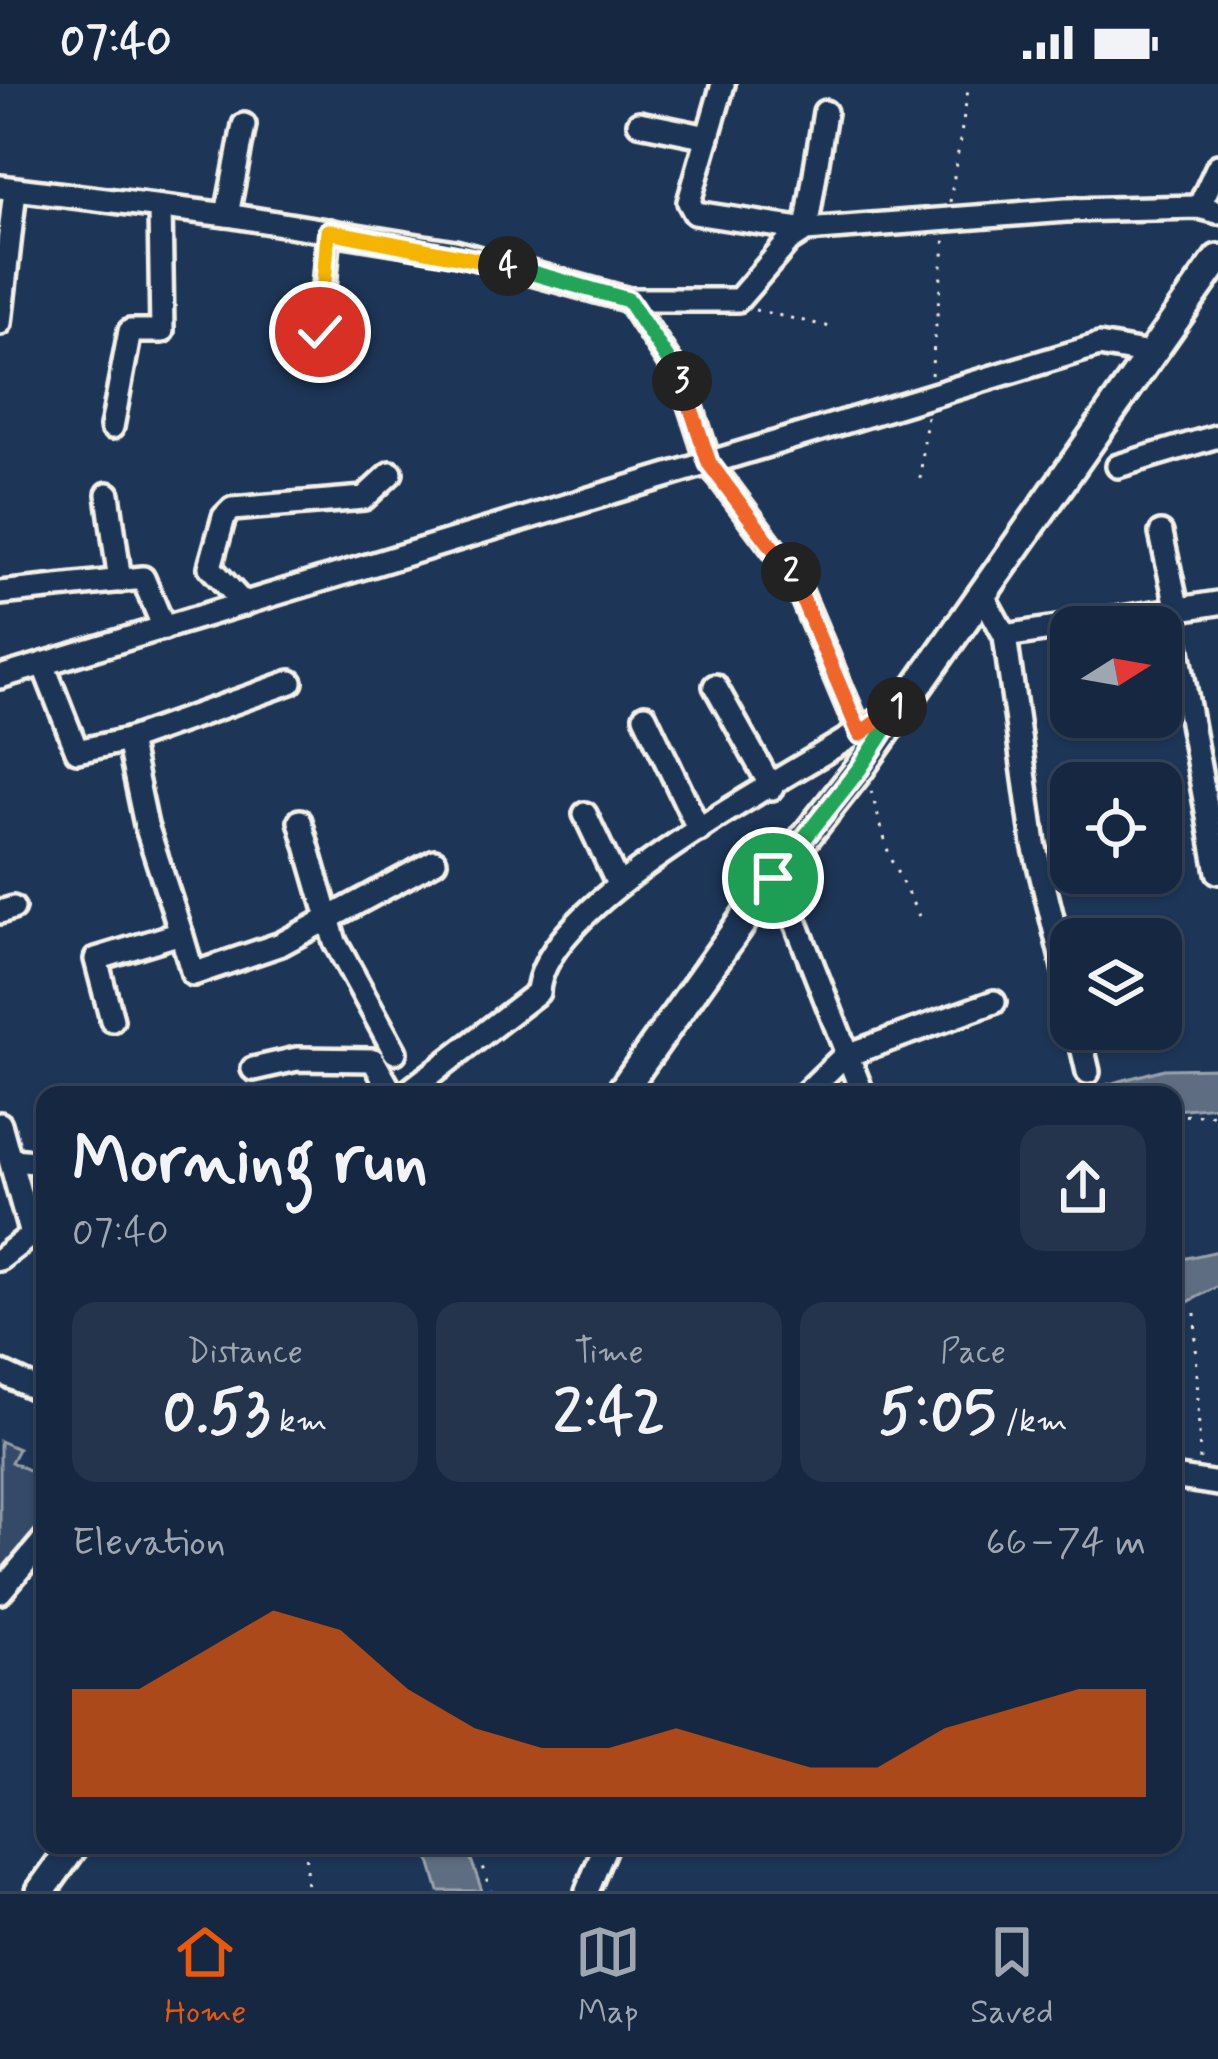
<!DOCTYPE html>
<meta charset="utf-8">
<style>
:root{--surface:#162841;--page:#23344c;--text:#f1f3f6;--muted:#9ea6b1;--line:#35445a;--accent:#ea580c}
body{margin:0;font-family:Mynerve,sans-serif;background:var(--page);color:var(--text);height:100vh;display:flex;flex-direction:column;font-size:45px;white-space:nowrap}
*{box-sizing:border-box;margin:0}
p{font-size:39px;color:var(--muted)}
.icon{flex:none;width:66px;height:66px;fill:none;stroke:currentColor;stroke-width:2;stroke-linecap:round;stroke-linejoin:round}
.map{position:relative;flex:1;overflow:hidden}
.sheet{position:absolute;left:36px;top:1002px;width:1146px;height:768px;display:flex;flex-direction:column;background:var(--surface);border-radius:24px;box-shadow:0 3px 9px #0004,0 0 0 3px var(--line)}
.sheet>*{flex:none}
.needle{width:78px;rotate:79deg}
.buttons{position:absolute;left:1050px;top:522px;display:grid;gap:24px}
.buttons a{display:grid;place-items:center;width:132px;height:132px;border-radius:24px;background:var(--surface);box-shadow:0 3px 9px #0004,0 0 0 3px var(--line);font-size:60px}
.pin{position:absolute;display:grid;place-items:center;width:102px;height:102px;color:#fff;margin:-51px;border:6px solid #fff;border-radius:50%;box-shadow:0 3px 12px #0007}
.km{position:absolute;width:60px;height:60px;margin:-30px;border-radius:50%;background:#222;color:#fff;font-size:33px;line-height:60px;text-align:center}
.round{display:grid;place-items:center;flex:none;width:126px;height:126px;border-radius:24px;background:var(--page)}
.head{display:flex;align-items:center;justify-content:space-between;height:204px;padding:0 36px}
h1{font-size:66px;font-weight:700;line-height:90px}
.metrics{display:grid;grid-template-columns:repeat(3,1fr);gap:18px;height:204px;padding:12px 36px}
.metrics div{display:grid;align-content:center;border-radius:24px;background:var(--page);text-align:center}
.metrics b{font-size:60px;font-weight:700}
.metrics small{font-size:33px;font-weight:400}
.metrics p{font-size:33px}
.chart{height:336px;padding:24px 36px}
.chart p{display:flex;justify-content:space-between}
.chart svg{width:100%;height:216px;margin-top:12px;fill:var(--accent);opacity:.7}
.status{display:flex;justify-content:space-between;align-items:center;height:84px;padding:0 60px;background:var(--surface);direction:ltr}
.status svg{height:33px;fill:currentColor}
.tab-bar{display:flex;justify-content:space-around;align-items:center;height:168px;border-top:3px solid var(--line);background:var(--surface);font-size:33px;color:var(--muted)}
.tab-bar a{display:grid;justify-items:center;gap:6px}
.tab-bar .active{color:var(--accent)}
.map>svg:first-child{display:block}
.green{fill:#354a67;stroke:#949ea8;stroke-width:3}
.water{fill:#5e6d82;stroke:#9aa2ab;stroke-width:3}
.lines{fill:none;stroke-linecap:round;stroke-linejoin:round}
.minor-casing{stroke:#f4f1e8;stroke-width:30}
.major-casing{stroke:#f4f1e8;stroke-width:36}
.path{stroke:#f4f1e8;stroke-width:3;stroke-dasharray:3 9;stroke-linecap:butt}
.minor{stroke:#1d3557;stroke-width:21}
.major{stroke:#1d3557;stroke-width:27}
.split-1-casing{stroke:#fff;stroke-width:24}
.split-2-casing{stroke:#fff;stroke-width:24}
.split-3-casing{stroke:#fff;stroke-width:24}
.split-4-casing{stroke:#fff;stroke-width:24}
.split-5-casing{stroke:#fff;stroke-width:24}
.split-6-casing{stroke:#fff;stroke-width:24}
.split-1{stroke:#22a559;stroke-width:15}
.split-2{stroke:#f0652b;stroke-width:15}
.split-3{stroke:#f0652b;stroke-width:15}
.split-4{stroke:#22a559;stroke-width:15}
.split-5{stroke:#f5b400;stroke-width:15}
.split-6{stroke:#f5b400;stroke-width:15}
</style>
<div class="status"><b>07:40</b><svg viewBox="0 0 49 12"><path d="M0 12V9h3v3zM5 12V6h3v6zM10 12V3h3v9zM15 12V0h3v12zM26 1h20v11H26zM47 4h2v5h-2z"/></svg></div>
<div class="map">
<svg width="1218" height="1807" viewBox="0 0 1218 1807">
<rect width="100%" height="100%" fill="#1d3557"/>
<filter id="ink" filterUnits="userSpaceOnUse"><feTurbulence type="fractalNoise" baseFrequency=".00833" numOctaves="2"/><feDisplacementMap in="SourceGraphic" scale="24" xChannelSelector="R" yChannelSelector="G"/><feConvolveMatrix kernelMatrix="1 2 1 2 8 2 1 2 1" color-interpolation-filters="sRGB"/></filter>
<g filter="url(#ink)">
<path class="green" d="M0,1357L18,1365L11,1378L45,1394V1447L0,1501Z"/>
<g class="water">
<path d="M1218,984V1022L1173,1026V1011H1069L1164,985Z"/>
<path d="M1218,1167V1202L1173,1226V1177Z"/>
<path d="M425,1761H466L482,1807H439Z"/>
</g>
<g class="lines">
<defs>
<g id="minor">
<path d="M723,0L689,118L695,129L806,146L825,28"/>
<path d="M639,39L708,53"/>
<path d="M0,103L227,131L455,168L629,216L683,299L709,379L793,491L860,650"/>
<path d="M1199,123L1218,82"/>
<path d="M227,131L244,41"/>
<path d="M629,216H738L789,157L806,146L1066,126L1199,123L1218,128"/>
<path d="M0,239L15,106"/>
<path d="M320,248L329,147"/>
<path d="M112,343L130,247H162L160,123"/>
<path d="M1118,382L1218,352"/>
<path d="M108,410L120,497"/>
<path d="M1161,449L1178,527"/>
<path d="M981,508L1005,552L1034,760L1071,912"/>
<path d="M0,509L143,494L164,544"/>
<path d="M244,520L210,483L224,433L232,425L364,414L391,389"/>
<path d="M1171,528L1218,788"/>
<path d="M1005,552L1218,519"/>
<path d="M43,580L77,667L128,656L291,598"/>
<path d="M0,593L1099,261L1150,270"/>
<path d="M715,602L772,704"/>
<path d="M645,632L699,746"/>
<path d="M585,730L618,800"/>
<path d="M300,737L335,858L395,968"/>
<path d="M773,794L796,839L863,1011"/>
<path d="M0,828L13,824"/>
<path d="M181,849L193,890L281,860L435,777"/>
<path d="M112,936L96,875L181,849L146,741L128,656"/>
<path d="M1078,945L1088,988"/>
<path d="M253,985L297,975L373,976L393,1011"/>
<path d="M404,1011L538,908C544,811 818,680 899,622"/>
<path d="M804,1011L844,972L994,918"/>
<path d="M0,1040L31,1151L45,1159"/>
<path d="M13,1076L45,1079"/>
<path d="M0,1175L31,1151"/>
<path d="M0,1288L45,1309"/>
<path d="M1173,1393L1218,1400"/>
<path d="M0,1508L45,1455"/>
<path d="M587,1807L606,1761"/>
</g>
<g id="major">
<path d="M619,1011L773,794L860,684L1218,175"/>
<path d="M41,1807L74,1761"/>
</g>
</defs>
<use href="#minor" class="minor-casing"/>
<use href="#major" class="major-casing"/>
<g class="path">
<path d="M950,118L969,0"/>
<path d="M755,226L835,244"/>
<path d="M931,291L945,152"/>
<path d="M920,395L927,331"/>
<path d="M871,707L890,774L919,832"/>
<path d="M1173,1032L1218,1030"/>
<path d="M1195,1229L1200,1378"/>
<path d="M305,1761L307,1807"/>
<path d="M474,1761L491,1807"/>
</g>
<use href="#minor" class="minor"/>
<use href="#major" class="major"/>
</g>
</g>
<g class="lines" filter="url(#ink)">
<defs>
<path id="split-1" d="M773,794L860,684L902,620L897,623"/>
<path id="split-2" d="M791,488L860,650L897,623"/>
<path id="split-3" d="M682,297L709,379L791,488"/>
<path id="split-4" d="M508,182L628,216L682,297"/>
<path id="split-5" d="M325,186L328,147L508,182"/>
<path id="split-6" d="M320,248L325,186"/>
</defs>
<use href="#split-1" class="split-1-casing"/>
<use href="#split-2" class="split-2-casing"/>
<use href="#split-3" class="split-3-casing"/>
<use href="#split-4" class="split-4-casing"/>
<use href="#split-5" class="split-5-casing"/>
<use href="#split-6" class="split-6-casing"/>
<use href="#split-1" class="split-1"/>
<use href="#split-2" class="split-2"/>
<use href="#split-3" class="split-3"/>
<use href="#split-4" class="split-4"/>
<use href="#split-5" class="split-5"/>
<use href="#split-6" class="split-6"/>
</g>
</svg>
<div class="buttons">
<a><svg class="needle" viewBox="-14 -14 28 28"><path d="M0-13l5 13h-10z" fill="#e53935"/><path d="M0 13l5-13h-10z" fill="#9ea6b1"/></svg></a>
<a><svg class="icon" aria-label="locate" viewBox="0 0 24 24"><circle cx="12" cy="12" r="6"/><path d="M12 2v4M12 18v4M2 12h4M18 12h4"/></svg></a>
<a><svg class="icon" aria-label="layers" viewBox="0 0 24 24"><path d="M12 4l9 5-9 5-9-5zM3 14l9 5 9-5"/></svg></a>
</div>
<div class="pin" style="left:773px;top:794px;background:#1e9e55"><svg class="icon" aria-label="arrive" viewBox="0 0 24 24"><path d="M6 21V4h12l-3 4 3 4H6"/></svg></div>
<div class="pin" style="left:320px;top:248px;background:#d93025"><svg class="icon" aria-label="check" viewBox="0 0 24 24"><path d="M5 12l5 5 9-10"/></svg></div>
<b class="km" style="left:897px;top:623px">1</b>
<b class="km" style="left:791px;top:488px">2</b>
<b class="km" style="left:682px;top:297px">3</b>
<b class="km" style="left:508px;top:182px">4</b>
<section class="sheet">
<div class="head"><div><h1>Morning run</h1><p>07:40</p></div><a class="round"><svg class="icon" aria-label="share" viewBox="0 0 24 24"><path d="M12 15V3M7 8l5-5 5 5M5 13v7h14v-7"/></svg></a></div>
<div class="metrics">
<div><p>Distance</p><b>0.53<small> km</small></b></div>
<div><p>Time</p><b>2:42</b></div>
<div><p>Pace</p><b>5:05<small> /km</small></b></div>
</div>
<div class="chart"><p><span>Elevation</span>66–74 m</p>
<svg viewBox="0 0 160 44" preserveAspectRatio="none"><path d="M0 44V22L10 22L20 14L30 6L40 10L50 22L60 30L70 34L80 34L90 30L100 34L110 38L120 38L130 30L140 26L150 22L160 22V44z"/></svg>
</div>
</section>
</div>
<nav class="tab-bar">
<a class="active"><svg class="icon" aria-label="home" viewBox="0 0 24 24"><path d="M3 11l9-7 9 7M6 9v11h12V9"/></svg>Home</a>
<a><svg class="icon" aria-label="map" viewBox="0 0 24 24"><path d="M3 6l6-2 6 2 6-2v14l-6 2-6-2-6 2zM9 4v14M15 6v14"/></svg>Map</a>
<a><svg class="icon" aria-label="saved" viewBox="0 0 24 24"><path d="M7 4h10v16l-5-4-5 4z"/></svg>Saved</a>
</nav>
